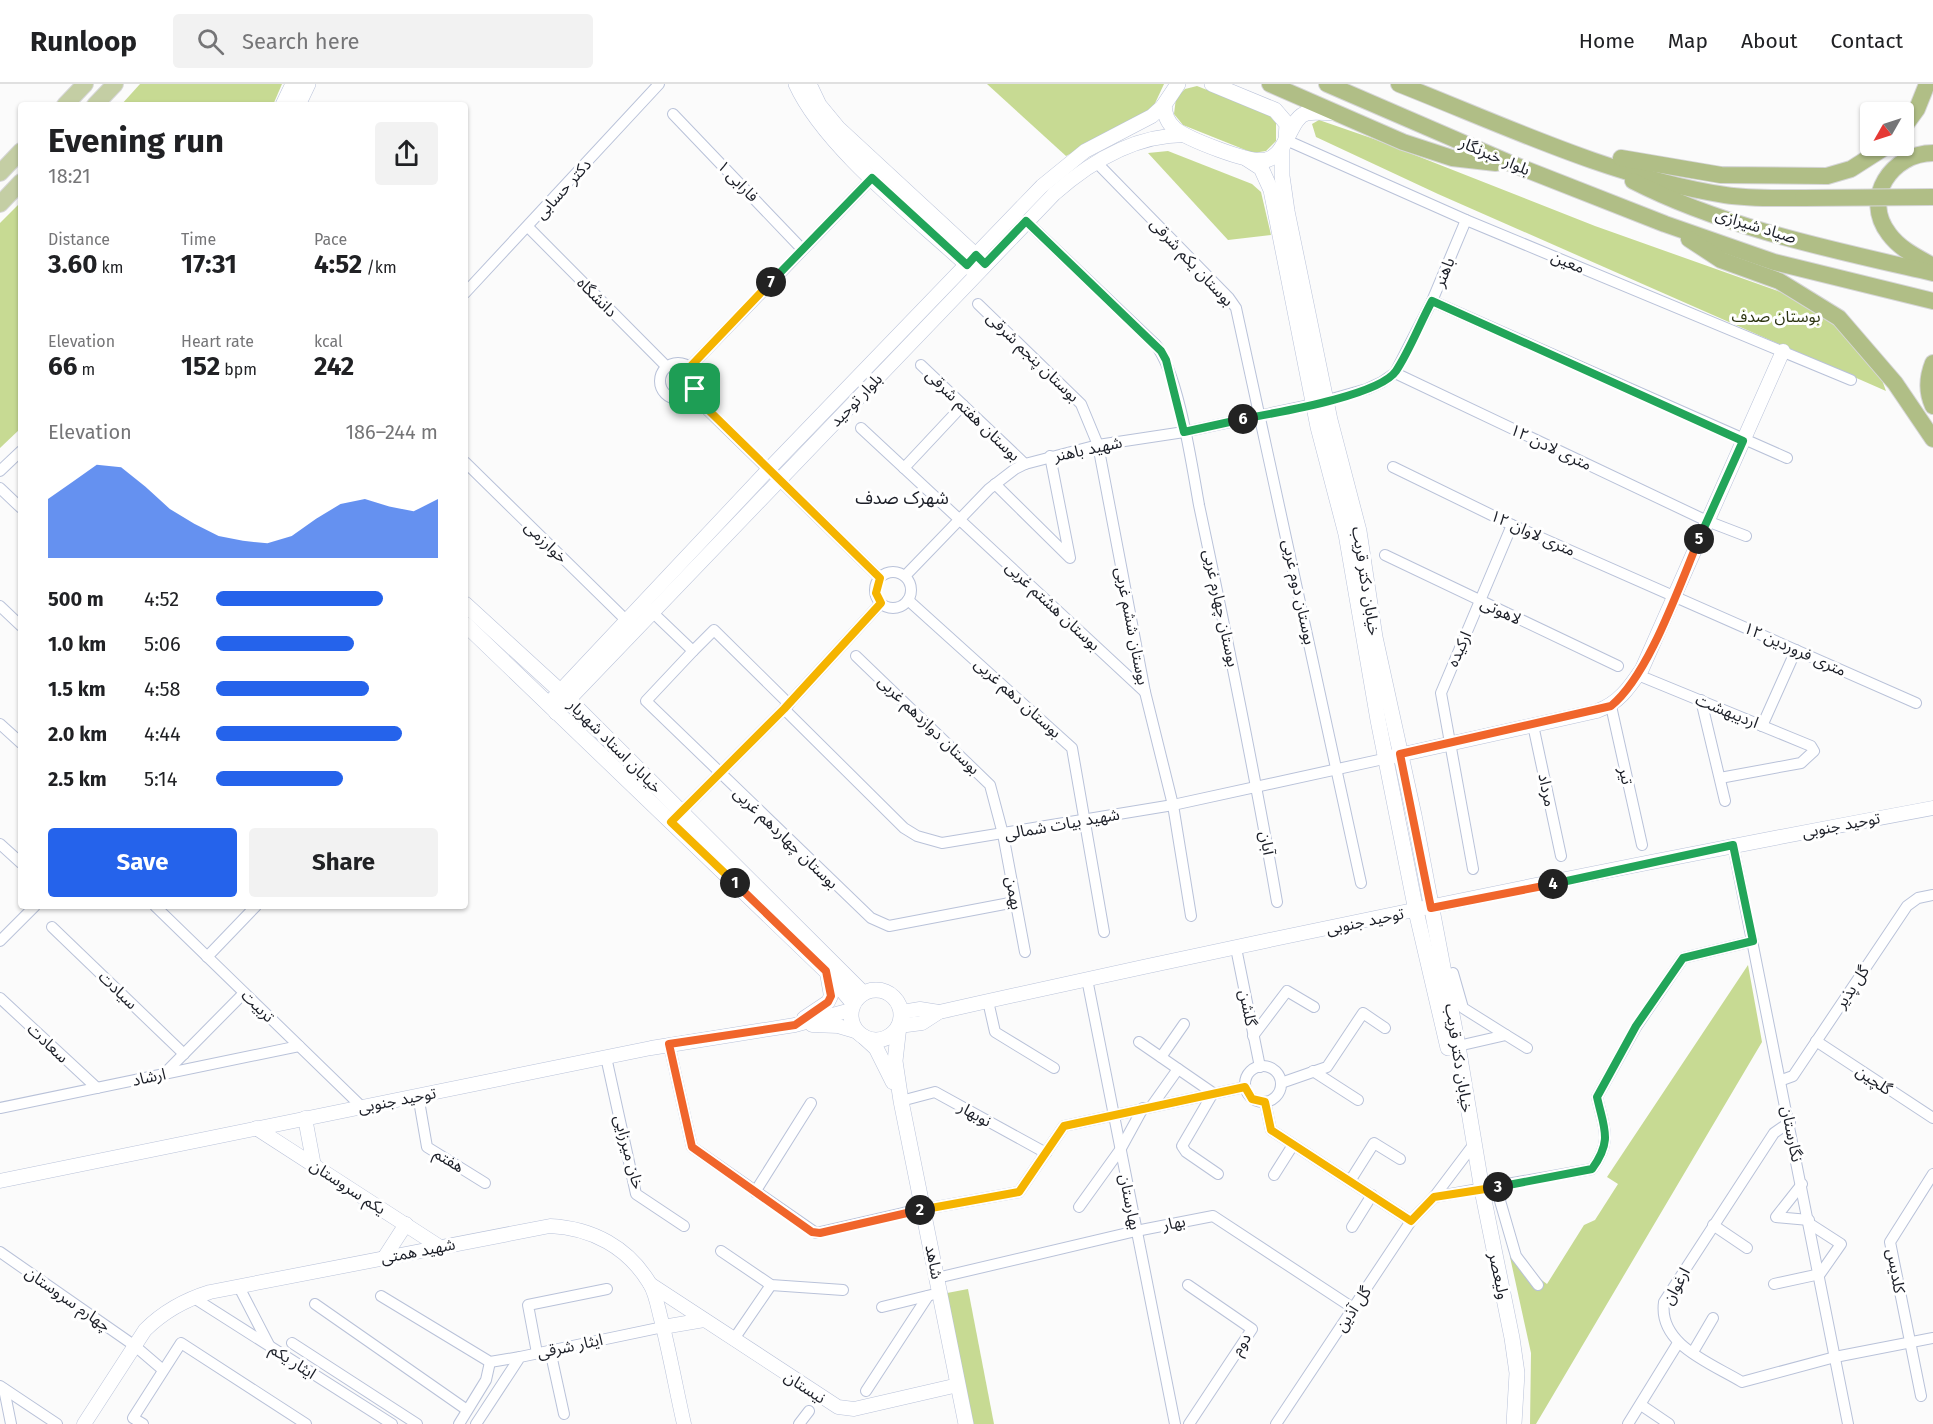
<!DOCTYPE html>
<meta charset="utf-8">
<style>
:root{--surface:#fff;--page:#f2f2f2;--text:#202124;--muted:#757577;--line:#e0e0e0;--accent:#2563eb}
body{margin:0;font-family:"Fira Sans","Noto Sans Arabic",sans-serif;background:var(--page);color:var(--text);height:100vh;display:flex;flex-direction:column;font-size:22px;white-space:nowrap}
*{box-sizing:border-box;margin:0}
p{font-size:20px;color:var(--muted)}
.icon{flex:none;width:33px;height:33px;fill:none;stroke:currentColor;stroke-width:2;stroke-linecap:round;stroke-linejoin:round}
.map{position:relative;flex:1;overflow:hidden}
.sheet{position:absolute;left:18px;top:18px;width:450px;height:807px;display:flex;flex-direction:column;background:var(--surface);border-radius:6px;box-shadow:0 2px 4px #0004}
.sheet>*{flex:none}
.needle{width:39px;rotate:231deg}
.fabs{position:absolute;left:1860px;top:18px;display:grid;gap:12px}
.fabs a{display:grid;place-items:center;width:54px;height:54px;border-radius:6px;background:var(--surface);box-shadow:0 2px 4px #0004;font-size:30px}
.pin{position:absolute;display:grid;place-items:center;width:51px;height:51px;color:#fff;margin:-26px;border-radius:12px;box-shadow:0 3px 9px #0006}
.km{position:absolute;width:30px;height:30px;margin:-15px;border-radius:50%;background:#222;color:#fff;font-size:16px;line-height:30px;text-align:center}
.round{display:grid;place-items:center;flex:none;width:63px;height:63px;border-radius:6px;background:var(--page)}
.head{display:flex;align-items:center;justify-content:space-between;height:102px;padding:0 30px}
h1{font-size:33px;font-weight:700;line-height:45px}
.metrics{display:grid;grid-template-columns:repeat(3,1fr);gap:9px;height:102px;padding:6px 30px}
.metrics div{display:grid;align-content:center}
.metrics b{font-size:26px;font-weight:700}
.metrics small{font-size:16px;font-weight:400}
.metrics p{font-size:16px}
.chart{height:168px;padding:12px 30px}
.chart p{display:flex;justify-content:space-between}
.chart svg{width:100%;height:108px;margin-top:6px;fill:var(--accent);opacity:.7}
.button{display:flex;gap:12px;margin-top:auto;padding:12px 30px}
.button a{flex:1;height:69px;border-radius:6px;background:var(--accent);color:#fff;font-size:24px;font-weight:700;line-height:69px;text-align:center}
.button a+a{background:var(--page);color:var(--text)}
ul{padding:0 30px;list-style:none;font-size:20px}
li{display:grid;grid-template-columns:96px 72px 1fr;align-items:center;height:45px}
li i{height:15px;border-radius:8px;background:var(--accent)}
header{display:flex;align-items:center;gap:36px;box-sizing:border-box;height:84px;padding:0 30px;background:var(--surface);border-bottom:2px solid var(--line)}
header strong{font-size:28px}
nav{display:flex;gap:33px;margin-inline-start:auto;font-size:21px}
.search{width:420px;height:54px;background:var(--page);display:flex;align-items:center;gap:15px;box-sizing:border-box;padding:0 21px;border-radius:6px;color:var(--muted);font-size:22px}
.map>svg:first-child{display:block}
.green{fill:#c7da93}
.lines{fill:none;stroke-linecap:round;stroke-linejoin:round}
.minor-casing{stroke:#b9c2d9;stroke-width:12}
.tertiary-casing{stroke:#b9c2d9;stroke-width:15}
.secondary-casing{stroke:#b9c2d9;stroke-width:16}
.primary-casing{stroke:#d6d6d8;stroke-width:18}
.trunk-casing{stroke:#d6d6d8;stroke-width:18}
.minor{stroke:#fff;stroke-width:10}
.tertiary{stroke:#fff;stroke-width:14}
.secondary{stroke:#fff;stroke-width:15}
.primary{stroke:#c4cea4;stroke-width:16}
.trunk{stroke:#b0be86;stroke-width:16}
.trunk-bridge-casing{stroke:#d6d6d8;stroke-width:18;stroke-linecap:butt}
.trunk-bridge{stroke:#b0be86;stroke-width:16}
.split-1-casing{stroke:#fff;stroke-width:12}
.split-2-casing{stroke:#fff;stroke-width:12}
.split-3-casing{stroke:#fff;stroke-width:12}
.split-4-casing{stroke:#fff;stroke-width:12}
.split-5-casing{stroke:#fff;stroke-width:12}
.split-6-casing{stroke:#fff;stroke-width:12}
.split-7-casing{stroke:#fff;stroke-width:12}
.split-8-casing{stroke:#fff;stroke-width:12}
.split-1{stroke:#f5b400;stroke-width:8}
.split-2{stroke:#f0652b;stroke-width:8}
.split-3{stroke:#f5b400;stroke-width:8}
.split-4{stroke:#22a559;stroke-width:8}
.split-5{stroke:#f0652b;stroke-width:8}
.split-6{stroke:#22a559;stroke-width:8}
.split-7{stroke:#22a559;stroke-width:8}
.split-8{stroke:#f5b400;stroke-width:8}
.labels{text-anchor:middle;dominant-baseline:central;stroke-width:6;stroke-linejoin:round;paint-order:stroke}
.street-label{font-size:16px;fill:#1b1e27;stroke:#fff}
.park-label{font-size:16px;fill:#2c3411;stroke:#fff}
.neighbourhood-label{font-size:18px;fill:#1b1e27;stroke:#fff}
</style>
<header>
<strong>Runloop</strong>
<div class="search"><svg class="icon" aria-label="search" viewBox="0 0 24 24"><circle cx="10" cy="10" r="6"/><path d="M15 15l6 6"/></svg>Search here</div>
<nav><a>Home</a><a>Map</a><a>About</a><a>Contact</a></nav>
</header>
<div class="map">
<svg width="1933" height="1340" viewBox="0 0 1933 1340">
<rect width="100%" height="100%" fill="#fbfbfb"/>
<g class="green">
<path d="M140,0H282L273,21H121Z"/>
<path d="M987,0H1164L1151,28L1066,72Z"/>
<path d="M1197,2L1268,30L1276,39V57L1266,67L1253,69L1183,41L1174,30L1176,14L1185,5Z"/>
<path d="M1319,36L1374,55L1595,142L1789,211L1845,246L1878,285L1886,307L1438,110L1316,53L1312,40Z"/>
<path d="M1168,67L1252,100L1261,108L1271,151L1228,156L1148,69Z"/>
<path d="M18,121L21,123V344L0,364V139Z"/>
<path d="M1748,881L1762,958L1536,1340H1530L1531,1269L1510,1173L1547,1200L1584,1141L1595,1136L1618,1100L1607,1093Z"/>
<path d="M968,1205L994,1340H973L947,1209Z"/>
</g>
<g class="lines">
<defs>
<g id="minor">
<path d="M673,30L802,165"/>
<path d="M1286,56L1466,136L1851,296"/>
<path d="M1096,78L1229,214L1236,224L1361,799"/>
<path d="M1026,137L1155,260C1178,287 1192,382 1199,421C1227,553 1254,685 1277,818"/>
<path d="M528,143L666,282"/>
<path d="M465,209L659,0"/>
<path d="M1432,217L1787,374"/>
<path d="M978,220L1081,320L1098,361L1145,608L1173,721L1191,832"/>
<circle cx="678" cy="297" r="18"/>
<path d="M921,281L1025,380"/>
<path d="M690,283L872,94"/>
<path d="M1395,289L1707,437L1746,452"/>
<path d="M691,310L880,494"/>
<path d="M861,344L1145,608"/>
<path d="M465,378L627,537"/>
<path d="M1393,383L1512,441L1916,619"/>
<path d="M904,384L963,321"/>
<path d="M0,387L21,367"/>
<path d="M995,400L1070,474L1050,372"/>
<path d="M0,404L21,424"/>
<path d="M1385,471L1618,582"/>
<circle cx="893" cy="506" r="18"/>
<path d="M905,492L989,405L1015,385L1025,380L1098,361L1184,348L1314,320L1367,305L1382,298L1395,289L1432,217L1466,136"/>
<path d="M908,516L1072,664L1104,848"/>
<path d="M0,522L21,542"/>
<path d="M648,524L693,567L646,617L871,834L889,842L1015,818"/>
<path d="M693,567L714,546L789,620"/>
<path d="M856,572L990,701L1003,750L1025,868"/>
<path d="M1638,591L1811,662L1814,667L1801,679L1720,694"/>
<path d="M1701,616L1725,717"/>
<path d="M1611,622L1642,761"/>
<path d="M784,625L904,744L917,752L942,759L1173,721L1388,674"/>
<path d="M0,640L21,659"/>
<path d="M1533,641L1561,772"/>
<path d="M1762,642L1796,566"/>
<path d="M678,731L784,625L881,519"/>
<path d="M0,760L21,779"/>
<path d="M1733,761L1848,1340"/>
<path d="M1473,785L1441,609L1512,441"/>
<path d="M155,822L362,1023"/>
<path d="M52,843L184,970"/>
<path d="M0,857L35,822"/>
<path d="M1236,864L1260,983"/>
<path d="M207,873L256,822"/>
<path d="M1453,889L1463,924L1506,951"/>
<path d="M1087,895L1175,1340"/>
<path d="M0,914L97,1004"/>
<path d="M988,917L995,948L1054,984"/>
<path d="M1253,952L1287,907L1314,923"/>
<path d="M1816,957L1933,1034"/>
<path d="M1139,958L1213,1009L1182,1062L1186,1068L1218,1090"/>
<path d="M669,960L692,1063L816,1149L903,1129L1019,1108L1064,1042L1245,1003"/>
<path d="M1458,962L1506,951L1527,964"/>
<path d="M606,973L636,1110L684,1142"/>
<path d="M1161,973L1184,940"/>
<circle cx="1263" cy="1000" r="18"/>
<path d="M1313,987L1358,1016"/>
<path d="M164,990L244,909"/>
<path d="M1782,996L1793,992L1907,822L1918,814L1933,811"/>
<path d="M1281,999L1327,983L1363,929L1385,944"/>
<path d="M418,1011L427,1063L485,1099"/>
<path d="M901,1017L935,1008L1046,1069"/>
<path d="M1265,1018L1271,1046L1411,1137"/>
<path d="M1151,1023L1178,985"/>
<path d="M0,1024L299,962"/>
<path d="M1790,1038L1774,1049L1664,1218C1658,1261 1711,1279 1742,1298L1835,1273L1933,1254"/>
<path d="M1274,1091L1293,1061"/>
<path d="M1350,1097L1374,1059L1400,1075"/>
<path d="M1802,1100L1776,1133L1809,1136"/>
<path d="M1496,1103L1516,1172L1538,1201"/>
<path d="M755,1108L811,1019"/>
<path d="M1434,1113L1592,1085C1613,1056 1604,1045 1597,1013L1636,943L1683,874L1753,857"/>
<path d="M1079,1123L1120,1066L1143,1024"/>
<path d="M1713,1141L1747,1164"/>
<path d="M1352,1143L1372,1111"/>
<path d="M721,1167L771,1201L843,1206"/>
<path d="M0,1168L135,1262L163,1286"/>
<path d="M937,1194L1136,1147L1213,1132L1353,1224"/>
<path d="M1774,1200L1820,1190L1841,1160L1810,1140"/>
<path d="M1188,1201L1252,1245L1189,1340"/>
<path d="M239,1203L269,1261"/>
<path d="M381,1212L490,1278L520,1273"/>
<path d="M194,1214L392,1340"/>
<path d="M315,1220L467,1326"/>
<path d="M882,1223L931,1211"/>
<path d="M734,1255L771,1201"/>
<path d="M292,1259L417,1340"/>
<path d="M550,1266L564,1330"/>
<path d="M1693,1268L1713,1234"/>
<path d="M537,1269L528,1221L607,1205"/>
<path d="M0,1302L57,1340"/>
<path d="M4,1305L11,1340"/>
<path d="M866,1307L928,1212"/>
<path d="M1921,1312L1890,1158L1933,1090"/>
<path d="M1641,1321L1669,1340"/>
<path d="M143,1340L133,1334L181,1259L306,1340"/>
<path d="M459,1340L486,1296L490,1278"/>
<path d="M476,1340L520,1273L663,1243"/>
<path d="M799,1340L809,1327"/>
<path d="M1276,1340L1411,1137L1434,1113L1474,1060"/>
<path d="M1628,1340L1678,1259"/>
</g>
<g id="tertiary">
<path d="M548,620L768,386L1042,102L1085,67L1152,32L1164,21"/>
<path d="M556,629L1054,110C1090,78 1135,51 1185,51"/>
<path d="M1390,673L1597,627C1619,619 1629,604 1642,585L1783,267"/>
<path d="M902,928L920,925L939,928"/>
<path d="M804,934L828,918L831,912L827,889"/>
<path d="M812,941L838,942L855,947"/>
<path d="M899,942L922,939L939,928C1269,854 1601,786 1933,724"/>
<path d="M305,1034L314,1082"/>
<path d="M256,1044L440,1163"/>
<path d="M0,1097L651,964L795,941L851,926"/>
<path d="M384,1174L406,1140"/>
<path d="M650,1200L838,1323L854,1325L958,1301"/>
<path d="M663,1243L704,1236"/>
<path d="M84,1340L145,1246C163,1228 184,1216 210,1208L550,1142C592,1144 628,1163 650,1200C656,1210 658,1224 661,1235C670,1270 676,1305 684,1340"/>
</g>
<g id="secondary">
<path d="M796,0C826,66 922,138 976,189"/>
<path d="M809,0L819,21L838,44L985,180"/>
<path d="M1178,0L1164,21C1165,31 1167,38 1175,45C1188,55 1250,80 1266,76C1288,71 1289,33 1307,29C1315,27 1326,29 1334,29"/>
<path d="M1212,0L1275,26L1287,40L1286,56"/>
<path d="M283,21L293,0"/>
<path d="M298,21L308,0"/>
<path d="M1282,64V92L1287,127L1330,336L1359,447L1375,553L1414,731L1458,962L1482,1106L1512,1254L1517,1289L1514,1340"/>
<path d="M1247,75L1261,84L1271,106L1318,343L1346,450L1378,636L1416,827L1448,964"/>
<path d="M465,520L560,607L863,909"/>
<path d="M465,540L826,887L853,919"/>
<circle cx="876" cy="931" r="25"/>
<path d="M899,942L895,977L901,1017L966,1340"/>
<path d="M864,953L876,964L893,998"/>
</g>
<g id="primary">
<path d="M65,21L85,0"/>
<path d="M95,21L115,0"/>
<path d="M0,89L21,67"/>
<path d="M0,120L21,98"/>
</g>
<g id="trunk">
<path d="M1270,0L1403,58L1452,74L1496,79"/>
<path d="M1327,0L1512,80L1665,140L1774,178L1933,217"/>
<path d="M1399,0C1503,41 1614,94 1725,111C1751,115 1777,114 1803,114"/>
<path d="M1904,43L1917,25L1927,0"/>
<path d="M1933,69C1892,69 1861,114 1889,150C1900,165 1917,173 1933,182"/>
<path d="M1621,74L1721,91L1827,92L1851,85L1887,62"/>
<path d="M1633,97C1725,144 1833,166 1933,189"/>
<path d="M1689,155L1721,176L1779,197L1839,234L1895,299L1933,355"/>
<path d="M1933,279C1927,294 1926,307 1933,322"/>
</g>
</defs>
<use href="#minor" class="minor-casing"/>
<use href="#tertiary" class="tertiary-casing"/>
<use href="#secondary" class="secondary-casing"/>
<use href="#primary" class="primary-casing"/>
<use href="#trunk" class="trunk-casing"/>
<use href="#minor" class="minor"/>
<use href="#tertiary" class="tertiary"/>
<use href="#secondary" class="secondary"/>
<use href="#primary" class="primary"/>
<use href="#trunk" class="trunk"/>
<defs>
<path id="trunk-bridge" d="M1803,114L1933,113"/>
</defs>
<use href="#trunk-bridge" class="trunk-bridge-casing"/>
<use href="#trunk-bridge" class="trunk-bridge"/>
</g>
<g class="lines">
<defs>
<path id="split-1" d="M695,305L692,310L880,494L876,509L881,519L784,625L671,738L735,799"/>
<path id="split-2" d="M735,799L826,887L831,912L828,918L795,941L669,960L692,1063L812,1148L820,1149L920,1126"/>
<path id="split-3" d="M920,1126L1019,1108L1064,1042L1245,1003L1252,1015L1265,1018L1271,1046L1411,1137L1434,1113L1498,1103"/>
<path id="split-4" d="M1498,1103L1592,1085C1613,1056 1604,1045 1597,1013L1636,942L1683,874L1753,857L1733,761L1553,800"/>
<path id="split-5" d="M1553,800L1431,824L1400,670L1611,622C1649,591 1679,502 1699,455"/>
<path id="split-6" d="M1243,335C1274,329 1379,312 1396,287C1410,266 1420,239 1432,217L1743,357L1699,455"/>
<path id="split-7" d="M771,198L872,94L967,181L976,171L985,180L1026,137L1161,267L1166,276L1184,348L1243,335"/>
<path id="split-8" d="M695,305L696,293L690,283L771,198"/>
</defs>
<use href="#split-1" class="split-1-casing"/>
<use href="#split-2" class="split-2-casing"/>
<use href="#split-3" class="split-3-casing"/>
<use href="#split-4" class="split-4-casing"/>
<use href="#split-5" class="split-5-casing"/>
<use href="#split-6" class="split-6-casing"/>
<use href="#split-7" class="split-7-casing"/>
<use href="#split-8" class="split-8-casing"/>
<use href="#split-1" class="split-1"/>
<use href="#split-2" class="split-2"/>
<use href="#split-3" class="split-3"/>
<use href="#split-4" class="split-4"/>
<use href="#split-5" class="split-5"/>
<use href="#split-6" class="split-6"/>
<use href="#split-7" class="split-7"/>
<use href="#split-8" class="split-8"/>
</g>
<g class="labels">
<g class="street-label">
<text transform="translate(1495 72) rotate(23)">بلوار خبرنگار</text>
<text transform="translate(738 97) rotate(46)">فارابی ۱</text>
<text transform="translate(563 105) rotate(-48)">دکتر حسابی</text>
<text transform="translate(1756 142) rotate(17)">صیاد شیرازی</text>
<text transform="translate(1192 178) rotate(47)">بوستان یکم شرقی</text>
<text transform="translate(1568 178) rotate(22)">معین</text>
<text transform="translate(1444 188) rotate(-67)">باهنر</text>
<text transform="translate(597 213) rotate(45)">دانشگاه</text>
<text transform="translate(1033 273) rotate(44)">بوستان پنجم شرقی</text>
<text transform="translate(856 316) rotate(-46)">بلوار توحید</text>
<text transform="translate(973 331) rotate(44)">بوستان هفتم شرقی</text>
<text transform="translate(1551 363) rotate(25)">۱۲ متری لادن</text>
<text transform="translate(1088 365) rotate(-12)">شهید باهنر</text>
<text transform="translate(1533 449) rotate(24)">۱۲ متری لاوان</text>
<text transform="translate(546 458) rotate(44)">خوارزمی</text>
<text transform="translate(1366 497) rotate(81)">خیابان دکتر قریب</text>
<text transform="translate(1299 508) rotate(78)">بوستان دوم غربی</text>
<text transform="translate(1053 522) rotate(43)">بوستان هشتم غربی</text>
<text transform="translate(1221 524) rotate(78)">بوستان چهارم غربی</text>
<text transform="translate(1501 527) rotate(25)">لاهوتی</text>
<text transform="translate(1132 542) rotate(79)">بوستان ششم غربی</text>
<text transform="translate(1459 565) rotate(-66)">ارکیده</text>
<text transform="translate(1795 565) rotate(24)">۱۲ متری فروردین</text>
<text transform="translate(1018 614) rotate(42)">بوستان دهم غربی</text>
<text transform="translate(1727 627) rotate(22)">اردیبهشت</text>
<text transform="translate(929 641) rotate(44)">بوستان دوازدهم غربی</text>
<text transform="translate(615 662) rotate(45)">خیابان استاد شهریار</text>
<text transform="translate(1626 692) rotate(78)">تیر</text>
<text transform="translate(1547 706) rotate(78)">مرداد</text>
<text transform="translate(1062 740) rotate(-10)">شهید بیات شمالی</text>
<text transform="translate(1841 741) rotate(-11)">توحید جنوبی</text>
<text transform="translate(786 754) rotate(44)">بوستان چهاردهم غربی</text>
<text transform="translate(1267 759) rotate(80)">آبان</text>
<text transform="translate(1014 809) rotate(80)">بهمن</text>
<text transform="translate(1365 837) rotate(-12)">توحید جنوبی</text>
<text transform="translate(1852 903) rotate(-56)">گل پذیر</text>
<text transform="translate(118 906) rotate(44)">سیادت</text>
<text transform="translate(258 922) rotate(44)">تربیت</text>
<text transform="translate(1248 924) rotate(79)">گلشن</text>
<text transform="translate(48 959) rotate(43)">سعادت</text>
<text transform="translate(1459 974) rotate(81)">خیابان دکتر قریب</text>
<text transform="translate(149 993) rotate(-12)">ارشاد</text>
<text transform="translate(1874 996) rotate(34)">گلچین</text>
<text transform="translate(397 1016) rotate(-11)">توحید جنوبی</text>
<text transform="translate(975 1030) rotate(29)">نوبهار</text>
<text transform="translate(1792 1050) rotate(79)">نگارستان</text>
<text transform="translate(629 1068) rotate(75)">خان میرزایی</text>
<text transform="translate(449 1076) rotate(32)">هفتم</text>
<text transform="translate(348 1103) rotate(33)">یکم سروستان</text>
<text transform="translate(1130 1118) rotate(79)">بهارستان</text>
<text transform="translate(1174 1139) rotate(-11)">بهار</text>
<text transform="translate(418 1167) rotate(-11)">شهید همتی</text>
<text transform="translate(934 1178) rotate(79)">شاهد</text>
<text transform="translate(1896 1187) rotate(80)">کلدیس</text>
<text transform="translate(1499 1192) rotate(78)">ولیعصر</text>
<text transform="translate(1676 1202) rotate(-61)">ارغوان</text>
<text transform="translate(68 1215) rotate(35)">چهارم سروستان</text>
<text transform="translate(1353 1225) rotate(-56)">گل آذین</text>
<text transform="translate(1241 1260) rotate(-57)">دوم</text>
<text transform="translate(570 1262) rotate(-12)">ایثار شرقی</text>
<text transform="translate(293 1277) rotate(33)">ایثار یکم</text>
<text transform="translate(805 1303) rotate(33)">نيستان</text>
</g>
<g class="park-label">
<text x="1776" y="232">بوستان صدف</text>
</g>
<g class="neighbourhood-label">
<text x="902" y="414">شهرک صدف</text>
</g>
</g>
</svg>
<div class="fabs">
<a><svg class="needle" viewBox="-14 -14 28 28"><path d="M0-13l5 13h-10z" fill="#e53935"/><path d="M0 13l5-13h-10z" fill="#757577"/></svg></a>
</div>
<div class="pin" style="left:695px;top:305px;background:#1e9e55"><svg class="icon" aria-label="arrive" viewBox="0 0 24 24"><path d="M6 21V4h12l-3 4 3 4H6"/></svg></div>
<b class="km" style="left:735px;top:799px">1</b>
<b class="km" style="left:920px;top:1126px">2</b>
<b class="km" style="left:1498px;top:1103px">3</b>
<b class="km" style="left:1553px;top:800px">4</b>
<b class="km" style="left:1699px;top:455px">5</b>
<b class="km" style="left:1243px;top:335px">6</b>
<b class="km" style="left:771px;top:198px">7</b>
<section class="sheet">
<div class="head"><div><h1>Evening run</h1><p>18:21</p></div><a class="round"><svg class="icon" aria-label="share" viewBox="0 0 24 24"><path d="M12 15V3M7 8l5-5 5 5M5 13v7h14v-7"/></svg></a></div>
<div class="metrics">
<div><p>Distance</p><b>3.60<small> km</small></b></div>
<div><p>Time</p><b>17:31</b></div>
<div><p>Pace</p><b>4:52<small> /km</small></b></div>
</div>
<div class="metrics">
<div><p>Elevation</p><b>66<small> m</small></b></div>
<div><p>Heart rate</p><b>152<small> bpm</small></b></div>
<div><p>kcal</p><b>242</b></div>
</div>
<div class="chart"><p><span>Elevation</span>186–244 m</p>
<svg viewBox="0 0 160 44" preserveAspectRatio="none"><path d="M0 44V20L10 13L20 6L30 7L40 15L50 24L60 30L70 35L80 37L90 38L100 35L110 28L120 22L130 20L140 23L150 25L160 20V44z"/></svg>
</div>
<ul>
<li><b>500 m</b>4:52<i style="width:75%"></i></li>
<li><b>1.0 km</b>5:06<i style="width:62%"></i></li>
<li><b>1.5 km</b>4:58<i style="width:69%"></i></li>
<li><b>2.0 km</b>4:44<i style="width:84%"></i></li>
<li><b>2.5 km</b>5:14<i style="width:57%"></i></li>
</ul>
<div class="button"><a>Save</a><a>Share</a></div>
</section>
</div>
